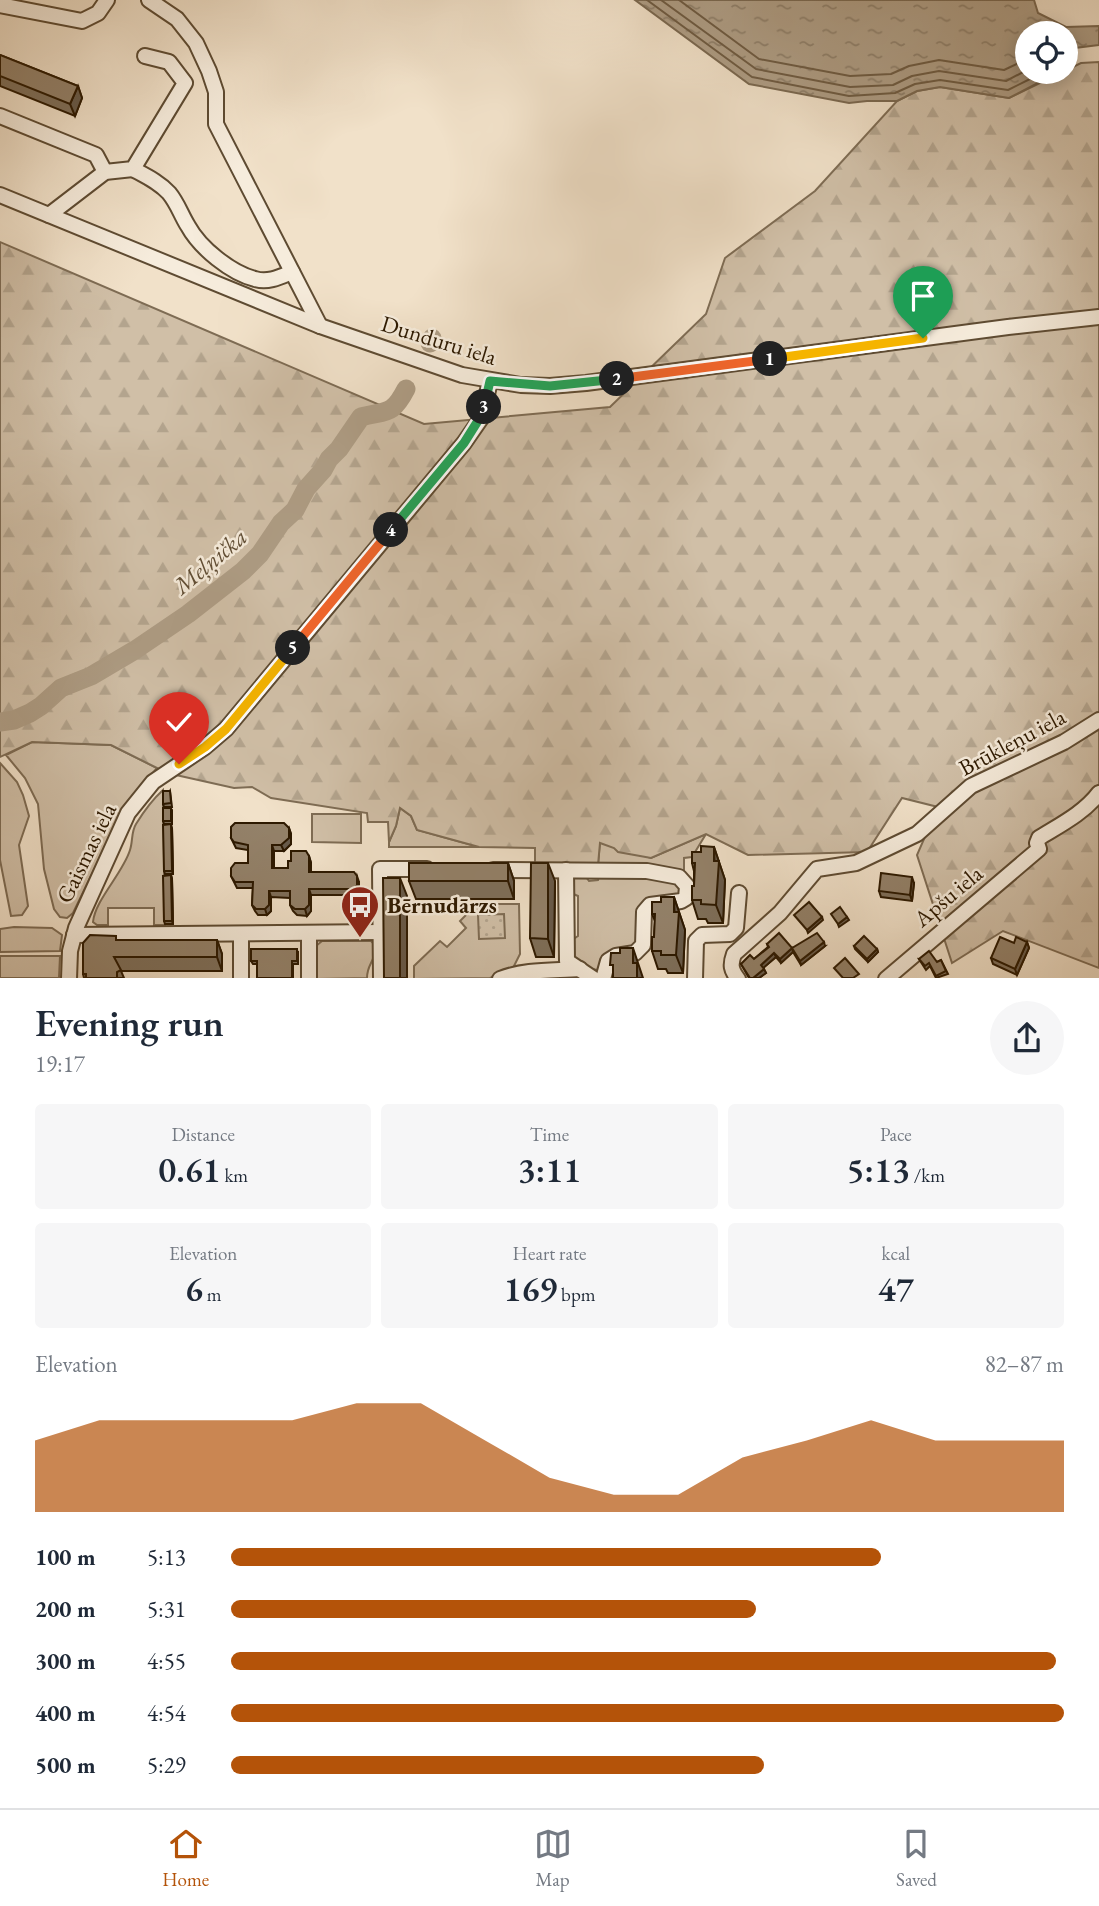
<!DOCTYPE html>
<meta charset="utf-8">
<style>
:root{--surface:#fff;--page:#f6f6f7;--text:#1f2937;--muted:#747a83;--line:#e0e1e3;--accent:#b45309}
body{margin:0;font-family:"EB Garamond",serif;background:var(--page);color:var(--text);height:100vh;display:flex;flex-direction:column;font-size:26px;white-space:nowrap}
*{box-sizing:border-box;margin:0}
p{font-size:23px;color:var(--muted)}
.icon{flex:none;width:38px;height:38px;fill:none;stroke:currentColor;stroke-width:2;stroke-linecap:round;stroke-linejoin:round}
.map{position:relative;height:978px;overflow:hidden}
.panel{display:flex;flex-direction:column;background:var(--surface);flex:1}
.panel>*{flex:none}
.controls{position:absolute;left:1015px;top:21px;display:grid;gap:14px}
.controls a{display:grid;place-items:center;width:63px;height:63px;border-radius:50%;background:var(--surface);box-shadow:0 4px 18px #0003;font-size:35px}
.pin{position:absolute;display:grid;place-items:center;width:60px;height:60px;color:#fff;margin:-72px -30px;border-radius:50% 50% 50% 0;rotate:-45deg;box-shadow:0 0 7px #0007}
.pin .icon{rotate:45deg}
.km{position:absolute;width:35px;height:35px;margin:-18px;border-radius:50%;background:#222;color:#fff;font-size:19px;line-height:35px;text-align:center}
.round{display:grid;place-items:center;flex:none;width:74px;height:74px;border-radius:37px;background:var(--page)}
.headline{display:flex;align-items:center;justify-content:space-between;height:119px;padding:0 35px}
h1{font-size:38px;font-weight:600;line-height:52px}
.figures{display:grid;grid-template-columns:repeat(3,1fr);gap:10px;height:119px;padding:7px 35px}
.figures div{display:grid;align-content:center;border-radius:7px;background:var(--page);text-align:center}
.figures b{font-size:35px;font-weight:600}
.figures small{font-size:19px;font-weight:400}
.figures p{font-size:19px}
.chart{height:196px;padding:14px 35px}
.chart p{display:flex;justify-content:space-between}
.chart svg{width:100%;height:126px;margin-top:7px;fill:var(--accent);opacity:.7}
ul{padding:0 35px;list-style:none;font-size:23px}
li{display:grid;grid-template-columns:112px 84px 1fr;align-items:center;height:52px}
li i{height:18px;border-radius:9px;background:var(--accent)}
.menu{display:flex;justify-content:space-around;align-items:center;height:98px;border-top:2px solid var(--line);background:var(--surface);font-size:19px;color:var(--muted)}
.menu a{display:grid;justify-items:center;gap:4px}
.menu .active{color:var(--accent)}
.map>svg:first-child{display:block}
.grass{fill:#d0bfa7;stroke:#7e6c54;stroke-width:2}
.forest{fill:url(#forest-firs);stroke:#7e6c54;stroke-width:2}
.park{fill:url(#park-dots);stroke:#7e6c54;stroke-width:2}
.water{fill:url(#water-ripples);stroke:#7a6850;stroke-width:2}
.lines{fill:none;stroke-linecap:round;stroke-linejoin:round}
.shore{stroke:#6e5b42;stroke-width:2}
.river{stroke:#ae9d85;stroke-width:19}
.minor-casing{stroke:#5e4b32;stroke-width:18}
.minor{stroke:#f6ecdc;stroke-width:14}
.wall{fill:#7e6f5a;stroke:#2d1900;stroke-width:2}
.shaded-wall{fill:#675a4a;stroke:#2d1900;stroke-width:2}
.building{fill:#938169;stroke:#2d1900;stroke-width:2}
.split-1-casing{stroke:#fff;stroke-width:14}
.split-2-casing{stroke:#fff;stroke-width:14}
.split-3-casing{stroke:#fff;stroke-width:14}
.split-4-casing{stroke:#fff;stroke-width:14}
.split-5-casing{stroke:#fff;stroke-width:14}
.split-6-casing{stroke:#fff;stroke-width:14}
.split-1{stroke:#f5b400;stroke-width:9}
.split-2{stroke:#f0652b;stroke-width:9}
.split-3{stroke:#22a559;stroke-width:9}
.split-4{stroke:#22a559;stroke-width:9}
.split-5{stroke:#f0652b;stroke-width:9}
.split-6{stroke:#f5b400;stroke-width:9}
.labels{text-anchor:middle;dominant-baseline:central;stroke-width:5;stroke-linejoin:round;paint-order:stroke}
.street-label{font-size:23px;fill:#2d1900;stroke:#f6ecdc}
.poi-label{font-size:23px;font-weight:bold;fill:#2d1900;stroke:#f6ecdc;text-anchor:start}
.water-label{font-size:24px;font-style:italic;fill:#614e35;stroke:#f6ecdc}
</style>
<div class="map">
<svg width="1099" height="979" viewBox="0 0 1099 979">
<defs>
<pattern id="forest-firs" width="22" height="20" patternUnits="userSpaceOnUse" patternTransform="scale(1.75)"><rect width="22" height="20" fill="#d0bfa7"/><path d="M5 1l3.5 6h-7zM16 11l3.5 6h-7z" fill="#b3a48e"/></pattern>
<pattern id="park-dots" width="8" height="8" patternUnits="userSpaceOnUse" patternTransform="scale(1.75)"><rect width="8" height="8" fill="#d0bfa7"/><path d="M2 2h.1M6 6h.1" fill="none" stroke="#b3a48e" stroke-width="1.8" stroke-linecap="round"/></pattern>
<pattern id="water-ripples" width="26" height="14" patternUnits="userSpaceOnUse" patternTransform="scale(1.75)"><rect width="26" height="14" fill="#ae9d85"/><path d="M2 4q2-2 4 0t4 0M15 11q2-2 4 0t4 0" fill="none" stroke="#8e7f6a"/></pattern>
</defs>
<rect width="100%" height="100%" fill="#f1e1c9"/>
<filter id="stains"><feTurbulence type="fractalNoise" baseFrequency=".00286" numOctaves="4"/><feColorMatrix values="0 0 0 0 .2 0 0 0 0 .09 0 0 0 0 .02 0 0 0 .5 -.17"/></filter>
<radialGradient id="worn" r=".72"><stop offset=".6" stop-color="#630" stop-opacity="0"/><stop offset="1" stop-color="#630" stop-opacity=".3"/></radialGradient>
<g class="grass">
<path d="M32,742L111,745L157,768L130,800L120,816L73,913L67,918L60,917L54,909L44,869L38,804L25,778L6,755Z"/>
<path d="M0,763L17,782L23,795L29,816L19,845L28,906L22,915L11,916L0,860Z"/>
<path d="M163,790L165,925H154V908H108V925H97L93,922C95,900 123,873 130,850C133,841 131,832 136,824C144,811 152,800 163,790Z"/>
<path d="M400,808L411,816L417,830L479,847H389V842L396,826Z"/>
<path d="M312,814H361V843L312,842Z"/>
<path d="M706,834L692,857L684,858V873L598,865L600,842L651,858Z"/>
<path d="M583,873L589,881L598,880L599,876L648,875L682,884V897L656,898L638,945L602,961L598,970C576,968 572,961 572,940L578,936V896L571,893L572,881L578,874Z"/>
<path d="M477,904H519L520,954L512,970L490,978L414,979V966L440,941L447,947L466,928L460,921Z"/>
<path d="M14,927L52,928L62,935L60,951L0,952V929Z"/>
<path d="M322,941H371L375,945C376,962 367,963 367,978L316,979V946Z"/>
<path d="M0,956H60L59,978H0Z"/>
</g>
<path class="forest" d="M1099,62V968L1003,931L952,963L917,855L938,807L902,798L867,852L748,855L706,834L651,858L618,852L614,848L600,843L598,865L535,864V848L479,847L417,830L411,816L400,808L396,826L389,842L388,822H368L367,813L271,798L252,787L234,788L167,773L111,745L32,742L0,757V242L424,424L610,407L706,314L725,258L815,191L897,101L917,91L940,87L1009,98L1081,63Z"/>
<path class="park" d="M504,914L505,938L479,939L478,915Z"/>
<path class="water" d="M635,0H1034L1038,13L1066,27L1099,26V45L1066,49V33H1027V72H1045L1038,83L1009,98L940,87L917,91L897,101H867L849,103L749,84Z"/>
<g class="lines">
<g class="shore">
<path d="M647,0L752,77L849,96L895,93L915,84L940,80L1008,90L1032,78L1037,72"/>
<path d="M661,0L756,69L850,87L893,85L912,76L939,71L1006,81L1027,70"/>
<path d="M679,0L759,59L850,76L891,74L909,66L939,60L1004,70L1019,63L1027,53"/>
</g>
<g class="river">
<path d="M430,343L432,338"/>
<path d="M0,722L14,720L30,713L41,706L61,688L91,676L135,650L188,614L243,571L260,554L281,523L295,510L306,489L323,470L329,459L339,449L361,417C387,410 392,416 406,389"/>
</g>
<defs>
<g id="minor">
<path d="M149,0L177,19L196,43L209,71L216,92V124L320,326"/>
<path d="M0,5L82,21L98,13L107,0"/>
<path d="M0,116L96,155L105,172"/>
<path d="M133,169C146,176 159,182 169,193C178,204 181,215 188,226C200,248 231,273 255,279C268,283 280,277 292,272"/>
<path d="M0,195L320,326L462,375L521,385L550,386L586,383L1008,327L1099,317"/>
<path d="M49,215L105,172L133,169L185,83L169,62L145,56"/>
<path d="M493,870L647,871L679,877L687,886L686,898L681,901L650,905L644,912L643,945L635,953L616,956L608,961L603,979"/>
<path d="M566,870L567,961L594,979"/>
<path d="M241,934V979"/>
<path d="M74,935L381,932"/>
<path d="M69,979L70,951L76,928L128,813L153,782L205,747L226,729L464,443L482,417L490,381"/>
<path d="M309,979V933"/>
<path d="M381,979L380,869H427"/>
<path d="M500,979C525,969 554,971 580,969"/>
<path d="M695,979L696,941L702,935L730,934L736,928L739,893"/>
<path d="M738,979C731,970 730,965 734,954L780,913L817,869L856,863L917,834L971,786L1064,742L1099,720"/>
<path d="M886,979L1039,849L1037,843L1039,838C1060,825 1084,813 1099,793"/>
</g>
</defs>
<use href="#minor" class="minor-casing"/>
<use href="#minor" class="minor"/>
</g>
<g class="wall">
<path d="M0,55L78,86L82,98L75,116L0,86Z"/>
<path d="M170,791L172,807H164L163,804Z"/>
<path d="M172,811V824H164L163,821Z"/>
<path d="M172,828L173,874H165L164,871Z"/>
<path d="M289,828L291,834V844L284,851H274V868H288L309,856L311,863V872L359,882V891L356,895H311V911L307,916L297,915L293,911L290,905V898L271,897V911L267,915H258L255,911L252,905L253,888H237L231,876L248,863V850L236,848L231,838Z"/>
<path d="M714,847L725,880L723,923H708L706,919H698L692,900L694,886V871L692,863L701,852Z"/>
<path d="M508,863L514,881V899H416L409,881Z"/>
<path d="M171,875L172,879L173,924H165L164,921Z"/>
<path d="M555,881L554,957H536L530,938Z"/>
<path d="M914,883L912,901L881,897L879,891Z"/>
<path d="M674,897L685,930L683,973H668L666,969H658L652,951L654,937L655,921L652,914L661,902Z"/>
<path d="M118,940H217L222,954V971H121L124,978H84L83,974Z"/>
<path d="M1027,942L1029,948L1017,975L993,964L991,958Z"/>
<path d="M767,944L792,948L825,946L801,965L793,952L781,963L776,957L763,968L766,973L759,978H749L741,964L754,959L768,947Z"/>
<path d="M854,946L877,949L878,952L868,962L855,949Z"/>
<path d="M298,952V964H293V978H257V964H253L251,961Z"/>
<path d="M919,959L937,962L941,960L948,974L936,978L930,966L926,970Z"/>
</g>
<g class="shaded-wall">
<path d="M78,86L82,98L75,116L70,104Z"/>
<path d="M171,824L172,828L173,874L172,871Z"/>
<path d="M289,828L291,834V844L284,851L281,845Z"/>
<path d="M272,845L274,851V874L272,868Z"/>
<path d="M714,847L725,880L723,923L716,905Z"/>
<path d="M309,856L311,863V878L309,872Z"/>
<path d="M508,863L514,881V899L508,881Z"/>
<path d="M548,863L555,881L554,957L548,939Z"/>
<path d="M171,875L172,879L173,924L172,921Z"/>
<path d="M357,876L359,882V891L356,895L354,889Z"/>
<path d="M912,877L914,883L912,901L910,895Z"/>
<path d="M400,878L407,896V978H400Z"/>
<path d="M309,889L311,895V911L307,916L305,909Z"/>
<path d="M269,891L271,897V911L267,915L265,909Z"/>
<path d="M674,897L685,930L683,973L676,955Z"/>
<path d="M822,917L823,920L808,933L807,930Z"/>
<path d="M847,917L849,920L839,927L838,924Z"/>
<path d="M217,940L222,954V971L217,957Z"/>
<path d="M824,942L825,946L801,965L800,961Z"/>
<path d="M1027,942L1029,948L1017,975L1015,969Z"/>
<path d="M633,948L643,978H637L633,963Z"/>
<path d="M792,948L793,952L781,963L780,959Z"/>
<path d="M877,949L878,952L868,962L867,959Z"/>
<path d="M774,953L776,957L762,969L761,965Z"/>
<path d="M764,969L766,973L759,978H753Z"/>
</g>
<g class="building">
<path d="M0,55L78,86L70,104L0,76Z"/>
<path d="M163,791H170L171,803L163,804Z"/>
<rect x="163" y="808" width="8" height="13"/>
<path d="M235,823H284L289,828V838L281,845H272V868H288V861H291V851H306L309,856V872H354L357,876V885L354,889H309V905L305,909H295L290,905V891H269V905L265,909H256L252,905L253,882H235L231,876V868L235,863H248V845L234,842L231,838V827Z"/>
<path d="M171,824L172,871H164L163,825Z"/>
<path d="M701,846L714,847V861H719L716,905L701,904V900H692V886H694L695,863H692V852H701Z"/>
<rect x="409" y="863" width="99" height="18"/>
<path d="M531,863H548V939L530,938Z"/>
<path d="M881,873L912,877L910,895L879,891Z"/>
<path d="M171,875L172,921H164L163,876Z"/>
<path d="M383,878H400V978H384Z"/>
<path d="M661,897H674V912H679L676,955H661V951H652V937H654L655,914H652V902H661Z"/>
<path d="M809,902L822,917L807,930L794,915Z"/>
<path d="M840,907L847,917L838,924L831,914Z"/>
<path d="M779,933L792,948L817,933L824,942L800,961L792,948L780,959L774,953L761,965L764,969L753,978H750L741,964L750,955L754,959L769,947L767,944Z"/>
<path d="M90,935L116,936V940H217V957H114L121,970L117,972V978H86V974H83V943Z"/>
<path d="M864,936L877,949L867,959L854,946Z"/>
<path d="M1000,937L1014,943L1016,937L1027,942L1015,969L991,958Z"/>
<path d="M620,948H633V963H637V978H613V965H610L611,953H620Z"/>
<path d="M251,949H297V961H292V978H257V961H251Z"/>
<path d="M929,951L937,962L941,960L946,971L936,976L929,963L925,966L919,959Z"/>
<path d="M845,958L859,974L853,978H843L834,968Z"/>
</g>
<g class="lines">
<defs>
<path id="split-1" d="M770,359L923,338"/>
<path id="split-2" d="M617,379L770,359"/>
<path id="split-3" d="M484,407L490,381L550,386L617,379"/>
<path id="split-4" d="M391,530L464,443L481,416L484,407"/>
<path id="split-5" d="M293,648L391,530"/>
<path id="split-6" d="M179,764L205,747L226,729L293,648"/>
</defs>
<use href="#split-1" class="split-1-casing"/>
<use href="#split-2" class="split-2-casing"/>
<use href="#split-3" class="split-3-casing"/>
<use href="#split-4" class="split-4-casing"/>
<use href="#split-5" class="split-5-casing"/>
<use href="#split-6" class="split-6-casing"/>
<use href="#split-1" class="split-1"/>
<use href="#split-2" class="split-2"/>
<use href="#split-3" class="split-3"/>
<use href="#split-4" class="split-4"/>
<use href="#split-5" class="split-5"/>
<use href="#split-6" class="split-6"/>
</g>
<defs>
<symbol id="bus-pin" viewBox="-11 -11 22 30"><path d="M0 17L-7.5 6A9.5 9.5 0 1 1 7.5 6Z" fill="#8f2418" stroke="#f6ecdc"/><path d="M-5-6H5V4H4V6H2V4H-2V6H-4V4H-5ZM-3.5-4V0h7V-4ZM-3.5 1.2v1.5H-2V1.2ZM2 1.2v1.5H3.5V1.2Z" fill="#fff"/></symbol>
</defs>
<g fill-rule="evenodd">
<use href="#bus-pin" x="338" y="883" width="44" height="60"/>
</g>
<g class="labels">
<g class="street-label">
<text transform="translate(439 340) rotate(17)">Dunduru iela</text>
<text transform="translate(1012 742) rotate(-28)">Brūkleņu iela</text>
<text transform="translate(86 853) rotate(-64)">Gaismas iela</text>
<text transform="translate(948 896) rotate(-40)">Apšu iela</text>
</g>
<g class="poi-label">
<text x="387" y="905">Bērnudārzs</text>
</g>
<g class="water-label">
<text transform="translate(210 561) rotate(-40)">Meļņička</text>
</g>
</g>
<rect width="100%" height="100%" filter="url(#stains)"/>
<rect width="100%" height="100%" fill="url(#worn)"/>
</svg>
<div class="controls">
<a><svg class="icon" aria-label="locate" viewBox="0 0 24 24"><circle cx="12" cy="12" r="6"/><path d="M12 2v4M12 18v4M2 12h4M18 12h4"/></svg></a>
</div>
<div class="pin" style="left:923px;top:338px;background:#1e9e55"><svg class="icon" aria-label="arrive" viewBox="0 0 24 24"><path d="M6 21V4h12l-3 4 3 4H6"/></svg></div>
<div class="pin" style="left:179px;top:764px;background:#d93025"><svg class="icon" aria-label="check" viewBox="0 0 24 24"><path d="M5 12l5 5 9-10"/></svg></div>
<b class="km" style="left:770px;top:359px">1</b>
<b class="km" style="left:617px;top:379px">2</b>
<b class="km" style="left:484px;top:407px">3</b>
<b class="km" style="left:391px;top:530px">4</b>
<b class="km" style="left:293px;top:648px">5</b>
</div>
<section class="panel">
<div class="headline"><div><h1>Evening run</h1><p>19:17</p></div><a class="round"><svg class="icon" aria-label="share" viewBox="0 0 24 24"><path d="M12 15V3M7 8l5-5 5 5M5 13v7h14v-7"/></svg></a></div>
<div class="figures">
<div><p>Distance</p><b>0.61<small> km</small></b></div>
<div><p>Time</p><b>3:11</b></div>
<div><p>Pace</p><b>5:13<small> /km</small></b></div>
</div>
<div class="figures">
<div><p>Elevation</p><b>6<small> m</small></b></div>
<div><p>Heart rate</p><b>169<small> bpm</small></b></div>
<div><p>kcal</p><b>47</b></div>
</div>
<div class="chart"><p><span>Elevation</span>82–87 m</p>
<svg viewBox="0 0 160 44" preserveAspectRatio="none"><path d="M0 44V19L10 12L20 12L30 12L40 12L50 6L60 6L70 19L80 32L90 38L100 38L110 25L120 19L130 12L140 19L150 19L160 19V44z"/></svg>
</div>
<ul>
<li><b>100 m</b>5:13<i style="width:78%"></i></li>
<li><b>200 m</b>5:31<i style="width:63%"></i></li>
<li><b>300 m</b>4:55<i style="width:99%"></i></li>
<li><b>400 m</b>4:54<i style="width:100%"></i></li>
<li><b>500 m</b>5:29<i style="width:64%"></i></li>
</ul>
</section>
<nav class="menu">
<a class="active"><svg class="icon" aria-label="home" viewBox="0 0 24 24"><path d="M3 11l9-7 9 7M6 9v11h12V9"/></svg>Home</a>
<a><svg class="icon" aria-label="map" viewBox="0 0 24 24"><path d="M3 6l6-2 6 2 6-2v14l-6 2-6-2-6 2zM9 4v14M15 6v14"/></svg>Map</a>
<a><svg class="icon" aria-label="saved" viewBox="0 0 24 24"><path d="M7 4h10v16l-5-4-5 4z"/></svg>Saved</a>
</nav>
